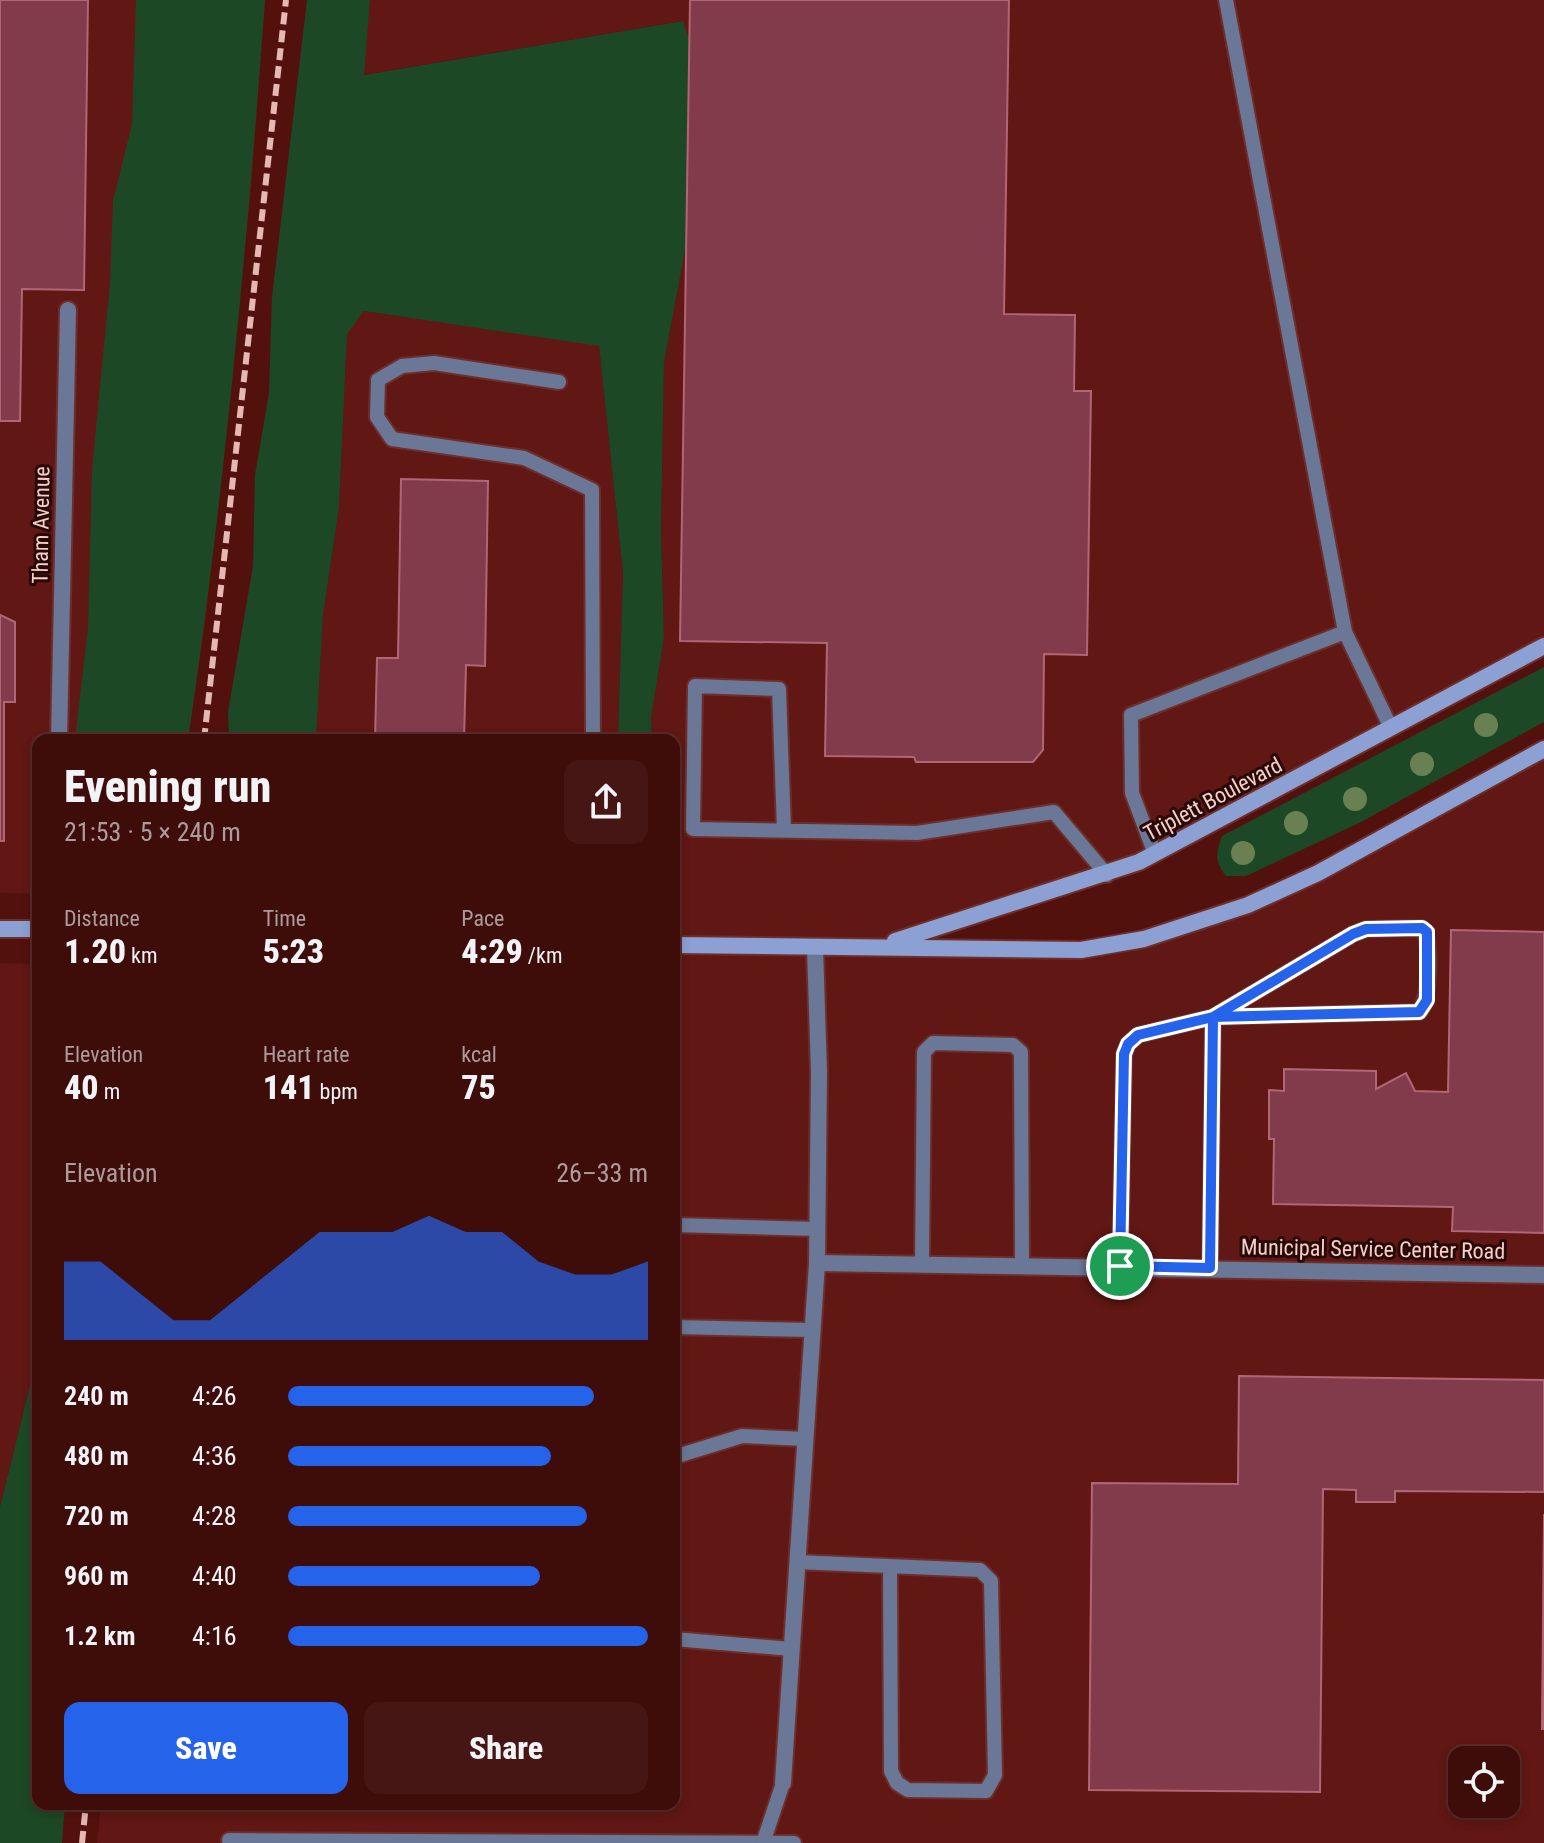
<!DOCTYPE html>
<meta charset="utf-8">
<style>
:root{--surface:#3e0d0a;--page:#451613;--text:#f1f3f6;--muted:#ad9c9c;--line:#572d2b;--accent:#2563eb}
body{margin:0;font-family:"Roboto Condensed",sans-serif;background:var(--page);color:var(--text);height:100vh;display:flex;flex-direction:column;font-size:30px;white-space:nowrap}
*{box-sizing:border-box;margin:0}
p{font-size:26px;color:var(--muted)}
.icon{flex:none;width:44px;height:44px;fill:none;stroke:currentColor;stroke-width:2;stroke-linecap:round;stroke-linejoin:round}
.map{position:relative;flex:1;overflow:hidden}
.panel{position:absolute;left:32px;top:734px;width:648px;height:1076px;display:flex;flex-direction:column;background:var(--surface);border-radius:16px;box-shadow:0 4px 12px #0003,0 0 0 2px var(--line)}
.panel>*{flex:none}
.fabs{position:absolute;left:1448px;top:1746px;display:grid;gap:16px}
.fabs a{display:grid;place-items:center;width:72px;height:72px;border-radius:16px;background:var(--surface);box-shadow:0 4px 12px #0003,0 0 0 2px var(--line);font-size:40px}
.pin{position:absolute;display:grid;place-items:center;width:68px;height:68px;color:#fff;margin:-34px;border:4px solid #fff;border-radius:50%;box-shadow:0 2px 8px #0007}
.round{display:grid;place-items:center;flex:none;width:84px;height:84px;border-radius:16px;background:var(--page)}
.headline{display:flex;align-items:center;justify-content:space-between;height:136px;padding:0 32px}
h1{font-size:44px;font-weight:800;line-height:60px}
.stats{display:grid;grid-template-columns:repeat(3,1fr);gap:12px;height:136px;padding:8px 32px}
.stats div{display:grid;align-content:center}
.stats b{font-size:34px;font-weight:800}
.stats small{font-size:22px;font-weight:400}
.stats p{font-size:22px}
.chart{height:224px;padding:16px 32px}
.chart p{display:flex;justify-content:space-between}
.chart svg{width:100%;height:144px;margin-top:8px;fill:var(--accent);opacity:.7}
.action{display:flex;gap:16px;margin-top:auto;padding:16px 32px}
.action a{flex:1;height:92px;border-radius:16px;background:var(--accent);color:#fff;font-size:32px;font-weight:800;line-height:92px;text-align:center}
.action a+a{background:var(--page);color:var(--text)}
ul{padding:0 32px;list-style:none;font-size:26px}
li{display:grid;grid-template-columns:128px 96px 1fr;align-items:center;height:60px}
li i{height:20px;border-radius:10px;background:var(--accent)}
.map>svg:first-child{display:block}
.built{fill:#611713;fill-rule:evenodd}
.green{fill:#1d4825}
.building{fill:#813b4b;stroke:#b16675;stroke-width:2}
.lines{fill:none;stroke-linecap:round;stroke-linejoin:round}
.service-casing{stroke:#6d2f2c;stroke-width:18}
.minor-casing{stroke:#6d2f2c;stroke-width:20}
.secondary-casing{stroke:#6d2f2c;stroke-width:20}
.service{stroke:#6a7796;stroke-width:14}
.minor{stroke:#6a7796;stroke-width:16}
.secondary{stroke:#8ca0d3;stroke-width:16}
.rail{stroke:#e5b9b3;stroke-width:6;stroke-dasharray:12 6;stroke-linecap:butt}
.tree{fill:#698052}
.route-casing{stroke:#fff;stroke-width:16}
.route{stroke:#2563eb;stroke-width:10}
.labels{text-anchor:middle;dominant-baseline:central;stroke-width:6;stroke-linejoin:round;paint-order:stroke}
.street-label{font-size:22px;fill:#f7cdc7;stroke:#270a08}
</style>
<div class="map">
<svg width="1544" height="1843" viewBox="0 0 1544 1843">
<rect width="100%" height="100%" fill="#53110e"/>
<g class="built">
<path d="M0,0H265L251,190L206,616L188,740H38V894L0,893Z"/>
<path d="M370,0H1544V646L1155,854L886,944L1081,950L1248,905L1544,749V1843H97L101,1804H674V740H652L651,718L664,638L661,531L664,362L686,246L682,21L363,75ZM1462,1760H1506V1804H1462Z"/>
<path d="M364,311L599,345L623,573L618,740H316L323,615L339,508L347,333Z"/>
<path d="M0,963L38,964V1353L0,1507Z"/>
</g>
<g class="green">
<path d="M136,0H265C247,247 224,495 188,740H75L88,627L92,469L110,284L113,201L132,124Z"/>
<path d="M307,0H370L364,75L683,21L690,42L686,246L664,362L661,531L664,638L651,718L652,740H618L623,573L599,346L364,311L347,334L339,508L323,615L316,740H229L228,712L253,566L255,475L269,393L272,297Z"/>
<path d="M1544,667V722L1359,823L1246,876H1226C1214,861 1216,853 1222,836Z"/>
<path d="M38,1353V1804H65L62,1843H0V1507Z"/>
</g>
<g class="building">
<path d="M0,0H88L84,290L22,289L20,421H0Z"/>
<path d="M690,0H1009L1004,314L1075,315L1074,391H1091L1087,655L1044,654L1043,750L1033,762H916L914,757L825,756L827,643L680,641Z"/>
<path d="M401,479L488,481L485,666L466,665L464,740H375L377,658H398Z"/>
<path d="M0,615L15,622V702H4V841H0Z"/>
<path d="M1451,930L1544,932V1233L1452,1231L1453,1207L1273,1204L1274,1139H1269V1090L1284,1091V1069L1376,1071V1089L1406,1073L1415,1091L1448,1092Z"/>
<path d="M1239,1376L1544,1380V1492L1395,1491V1502H1356V1490L1323,1489L1320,1792L1089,1790L1092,1483L1238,1484Z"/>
<path d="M1544,1514V1729H1542Z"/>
</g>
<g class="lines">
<defs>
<g id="service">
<path d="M1226,0L1345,632"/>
<path d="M559,382L434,363L402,366L378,380L377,417L392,439L524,458L592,490L593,740"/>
<path d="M784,830L779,689L695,686L693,829L917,833L1054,812L1107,875"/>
<path d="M1155,854L1132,793L1131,715L1345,632L1391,728"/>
<path d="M674,1225L818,1229"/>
<path d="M922,1264L924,1052L933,1043L1013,1045L1021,1052L1022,1265"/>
<path d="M1120,1266L1124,1054L1128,1044L1138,1035L1213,1017L1353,934L1366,929L1422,928C1432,938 1430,1002 1419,1012L1213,1017L1210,1268"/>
<path d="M674,1327L812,1330"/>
<path d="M674,1457L742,1436L804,1439"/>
<path d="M797,1562L980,1570L991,1581L995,1775L986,1791L908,1790L897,1783L891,1771L890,1567"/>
<path d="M674,1639L791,1649"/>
<path d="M229,1840L794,1843"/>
<path d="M763,1843L783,1783"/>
</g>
<g id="minor">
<path d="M59,740L68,310"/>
<path d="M817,1263L1544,1275"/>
<path d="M783,1783L817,1263L819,1072L815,948"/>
</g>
<g id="secondary">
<path d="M0,929H38"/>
<path d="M895,941L1139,862L1544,646"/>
<path d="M674,945L1081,950L1144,939L1248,905L1318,873L1544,749"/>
</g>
</defs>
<use href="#service" class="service-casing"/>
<use href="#minor" class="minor-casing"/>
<use href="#secondary" class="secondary-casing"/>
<use href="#service" class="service"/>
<use href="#minor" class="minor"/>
<use href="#secondary" class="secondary"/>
<g class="rail">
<path d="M204,740L286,0"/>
<path d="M82,1843L86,1804"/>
</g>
</g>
<g class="tree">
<circle cx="1486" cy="725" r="12"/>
<circle cx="1422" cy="764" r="12"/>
<circle cx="1355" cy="799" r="12"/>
<circle cx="1296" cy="823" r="12"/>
<circle cx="1243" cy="853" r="12"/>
</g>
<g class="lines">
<defs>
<path id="route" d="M1120,1266L1124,1054L1128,1044L1138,1035L1213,1017L1419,1012L1427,1000V932L1422,928L1366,929L1353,934L1213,1017L1210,1268L1120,1266"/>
</defs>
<use href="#route" class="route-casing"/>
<use href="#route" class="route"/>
</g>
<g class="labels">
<g class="street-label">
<text transform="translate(41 525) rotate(-89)">Tham Avenue</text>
<text transform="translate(1213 799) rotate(-28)">Triplett Boulevard</text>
<text transform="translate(1373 1249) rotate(1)">Municipal Service Center Road</text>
</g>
</g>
</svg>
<div class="fabs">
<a><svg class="icon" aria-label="locate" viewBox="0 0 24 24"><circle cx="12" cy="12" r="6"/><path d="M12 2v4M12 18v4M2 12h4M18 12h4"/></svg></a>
</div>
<div class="pin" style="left:1120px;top:1266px;background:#1e9e55"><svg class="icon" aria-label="arrive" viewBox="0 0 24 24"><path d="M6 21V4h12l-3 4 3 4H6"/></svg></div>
<section class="panel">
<div class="headline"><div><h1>Evening run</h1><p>21:53 · 5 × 240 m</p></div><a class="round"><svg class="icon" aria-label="share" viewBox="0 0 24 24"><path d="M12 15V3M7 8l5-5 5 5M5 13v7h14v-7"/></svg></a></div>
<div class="stats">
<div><p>Distance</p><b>1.20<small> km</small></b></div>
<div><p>Time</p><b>5:23</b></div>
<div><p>Pace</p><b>4:29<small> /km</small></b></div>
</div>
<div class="stats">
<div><p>Elevation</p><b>40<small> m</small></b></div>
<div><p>Heart rate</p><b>141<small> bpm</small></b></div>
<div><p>kcal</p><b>75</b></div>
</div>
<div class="chart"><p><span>Elevation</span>26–33 m</p>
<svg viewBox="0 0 160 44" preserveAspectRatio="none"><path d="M0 44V20L10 20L20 29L30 38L40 38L50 29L60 20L70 11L80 11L90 11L100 6L110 11L120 11L130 20L140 24L150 24L160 20V44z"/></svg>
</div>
<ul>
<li><b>240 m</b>4:26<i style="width:85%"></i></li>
<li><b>480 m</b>4:36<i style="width:73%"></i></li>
<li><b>720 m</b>4:28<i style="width:83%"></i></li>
<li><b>960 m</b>4:40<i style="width:70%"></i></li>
<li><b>1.2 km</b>4:16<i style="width:100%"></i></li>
</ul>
<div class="action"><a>Save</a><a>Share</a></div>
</section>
</div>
